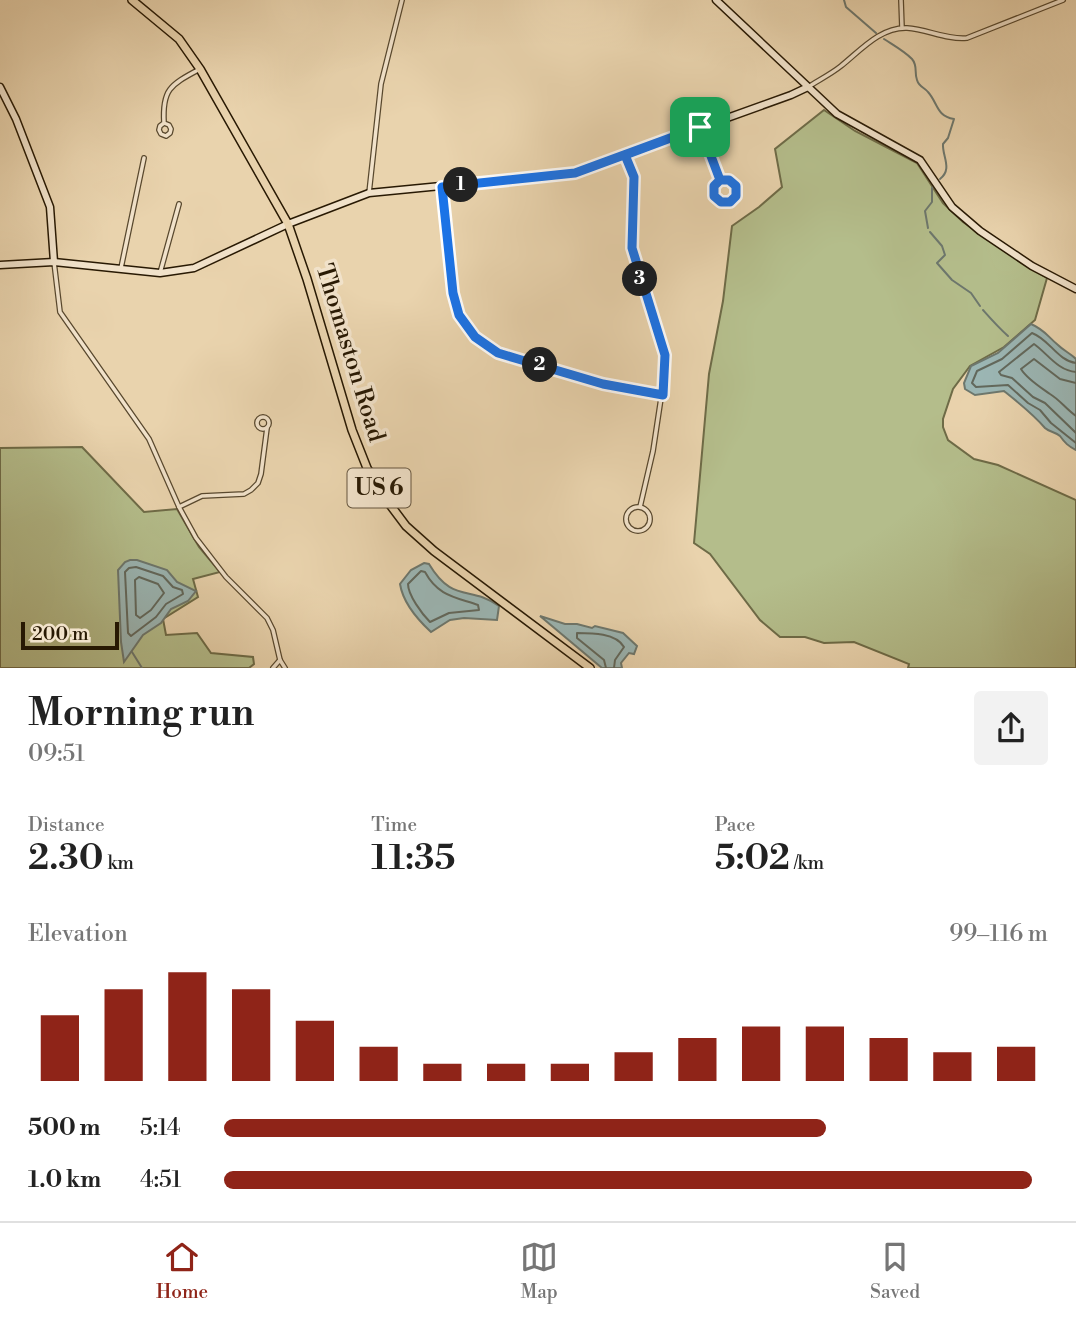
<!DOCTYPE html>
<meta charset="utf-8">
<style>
:root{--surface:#fff;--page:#f2f2f2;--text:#222;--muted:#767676;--line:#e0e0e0;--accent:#8f2418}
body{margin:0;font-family:"Libre Bodoni",serif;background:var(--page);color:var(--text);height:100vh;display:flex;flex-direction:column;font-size:26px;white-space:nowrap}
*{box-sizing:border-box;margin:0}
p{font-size:23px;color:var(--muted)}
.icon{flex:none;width:38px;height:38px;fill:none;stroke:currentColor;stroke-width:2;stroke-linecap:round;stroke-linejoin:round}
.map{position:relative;height:668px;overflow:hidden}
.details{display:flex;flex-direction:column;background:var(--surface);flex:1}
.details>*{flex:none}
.scale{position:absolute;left:21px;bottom:18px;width:98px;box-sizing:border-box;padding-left:7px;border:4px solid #281903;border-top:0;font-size:19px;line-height:24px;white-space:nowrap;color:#281903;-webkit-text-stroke:5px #f1e2ca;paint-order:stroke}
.pin{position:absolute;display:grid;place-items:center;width:60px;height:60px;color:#fff;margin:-30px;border-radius:14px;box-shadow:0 4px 10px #0006}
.km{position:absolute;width:35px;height:35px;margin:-18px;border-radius:50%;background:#222;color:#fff;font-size:19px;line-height:35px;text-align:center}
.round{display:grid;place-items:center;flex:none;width:74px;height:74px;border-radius:7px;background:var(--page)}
.overview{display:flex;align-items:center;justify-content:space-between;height:119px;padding:0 28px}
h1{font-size:38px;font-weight:600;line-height:52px}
.stats{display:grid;grid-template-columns:repeat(3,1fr);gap:10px;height:119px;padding:7px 28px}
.stats div{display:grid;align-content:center}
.stats b{font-size:35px;font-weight:600}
.stats small{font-size:19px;font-weight:400}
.stats p{font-size:19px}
.chart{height:196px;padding:14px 28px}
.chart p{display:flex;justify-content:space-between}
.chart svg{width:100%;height:126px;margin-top:7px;stroke:var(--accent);stroke-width:6}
ul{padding:0 28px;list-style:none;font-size:23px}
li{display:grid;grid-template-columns:112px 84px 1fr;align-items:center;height:52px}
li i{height:18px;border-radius:9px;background:var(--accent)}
.dock{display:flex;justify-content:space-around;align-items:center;height:98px;border-top:2px solid var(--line);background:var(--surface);font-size:19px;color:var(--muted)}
.dock a{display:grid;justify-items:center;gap:4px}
.dock .selected{color:var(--accent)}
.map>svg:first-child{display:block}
.green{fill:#b4bd8b;stroke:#6e6b47;stroke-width:2}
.water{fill:#9bb6b4;stroke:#6d776d;stroke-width:2}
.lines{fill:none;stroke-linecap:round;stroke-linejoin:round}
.shore{stroke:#62685c;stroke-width:2}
.stream{stroke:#6d776d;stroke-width:2}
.street-casing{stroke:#58482e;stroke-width:6}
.secondary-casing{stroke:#281903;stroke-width:9}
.primary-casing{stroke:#281903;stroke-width:10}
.street{stroke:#f1e2ca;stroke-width:3.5}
.secondary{stroke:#f1e2ca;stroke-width:6}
.primary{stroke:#e9d3ad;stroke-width:7}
.route-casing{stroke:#fff;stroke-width:14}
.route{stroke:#1a73e8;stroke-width:9}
.labels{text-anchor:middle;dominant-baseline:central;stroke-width:7;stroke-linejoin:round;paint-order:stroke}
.shield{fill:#f1e2ca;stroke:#64553f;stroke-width:2}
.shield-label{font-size:23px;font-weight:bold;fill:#281903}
.street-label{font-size:24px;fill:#281903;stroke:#f1e2ca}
</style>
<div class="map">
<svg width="1076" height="668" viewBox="0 0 1076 668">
<rect width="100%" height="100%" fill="#e9d3ad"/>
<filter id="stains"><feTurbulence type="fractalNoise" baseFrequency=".00286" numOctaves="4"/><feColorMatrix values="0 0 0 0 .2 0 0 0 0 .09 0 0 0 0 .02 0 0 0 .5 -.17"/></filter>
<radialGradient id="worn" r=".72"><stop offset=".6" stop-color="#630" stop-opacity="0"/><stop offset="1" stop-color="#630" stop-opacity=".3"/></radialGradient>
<g class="green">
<path d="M824,110L855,131L917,163L943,203L963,222L1027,266L1047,278L1035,320L1004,347L970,366L953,389L943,419V427L948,440L974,459L998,465L1076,500V668H908L909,664L854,642L824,643L805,637H780L760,620L710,554L694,543L709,374L723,301L732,226L759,207L782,187L775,149Z"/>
<path d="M82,447L144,512L177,509L199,547L220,572L193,579L198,597L163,619L166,635L197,633L211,653L253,657L254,664L249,668H0V448Z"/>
</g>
<g class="water">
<path d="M1031,324C1045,330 1047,336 1058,345C1064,351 1070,353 1076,359V450C1068,446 1065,443 1060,436C1056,432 1049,432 1045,428C1033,414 1019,403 1004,391L975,395L965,389L964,383L971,366L998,353Z"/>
<path d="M130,560H137L167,570L177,582L196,591L188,601L171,609L161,623L143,635L124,662L121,642L118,570L125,562Z"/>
<path d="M424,563L429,564C453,604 470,585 499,606L497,620L464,618L450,620L431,632C417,619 403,603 400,584L411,570Z"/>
<path d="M540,616L565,624H577L592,628L595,626L623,633L637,646L634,654L629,653L621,663L622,668H602Z"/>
</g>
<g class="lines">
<g class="shore">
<path d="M1076,363C1058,361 1049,339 1032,333L1002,359L977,371L972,383L976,387L1008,385L1028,403L1040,410L1051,423L1076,443"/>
<path d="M1076,372C1058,371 1047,353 1034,344L999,372L1001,375L1012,378L1033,397L1045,403L1076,433"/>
<path d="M1076,383L1060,379L1034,359L1021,369C1027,379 1040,387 1050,394C1060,400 1066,409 1076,416"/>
<path d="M136,567L163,576L173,587L182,590L183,594L166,604L156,617L131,636L128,633L125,572L129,568Z"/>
<path d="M421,571L425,572C438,596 455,597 478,605L479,610L449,613L430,622C422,614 408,595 408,584Z"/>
<path d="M139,577L158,584L164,593L151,610L140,618L136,615L135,580Z"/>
<path d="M606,668L604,660L577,638V633C592,633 616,633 624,647L615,660L614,668"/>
</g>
<g class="stream">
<path d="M844,0L846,7L876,33"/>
<path d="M884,39C893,45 904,51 912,59C918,66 914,72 917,80C919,87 924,87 928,92C938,103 936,116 954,119L948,138L943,144C942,156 953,169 940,179"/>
<path d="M928,228L925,211L932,202V188L935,185"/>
<path d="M930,232L942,246L945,255L937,263L952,280L971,293L980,306"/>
<path d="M983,310C991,319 998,327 1008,336"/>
<path d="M132,652L142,668"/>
</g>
<defs>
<g id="street">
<path d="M901,0L902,28"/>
<path d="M808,87C819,80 831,74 841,66C860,51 880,27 907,28C927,29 946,40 967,38L1063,0"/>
<path d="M164,123L169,125L171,129L170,133L166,136L161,134L159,130L160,126L164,123C162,90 170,85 198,70"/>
<path d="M700,128L720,180"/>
<path d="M625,155L634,177L632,248L639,278L661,341L666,365L653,451L640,507"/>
<circle cx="725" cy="191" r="12"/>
<path d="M442,187L453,293L459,315L475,337L498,353L518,359L603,384L663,395"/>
<path d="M369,193L381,84L402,0"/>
<path d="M54,262L60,312L149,439L179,507L196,538L226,577L267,618L273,630L280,660L285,668"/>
<path d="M121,268L144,158"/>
<path d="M160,273L179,204"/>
<circle cx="263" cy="423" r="6"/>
<circle cx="638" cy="519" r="12"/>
<path d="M179,507L202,496L244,494L251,490L258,483L261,474L267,428"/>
<path d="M273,668L280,660"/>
</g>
<g id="secondary">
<path d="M716,0L837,114L920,160L952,207L980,231L1032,266L1076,289"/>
<path d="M0,87L16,119L50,207L54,262"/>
<path d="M0,265L54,262L160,273L194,268L288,224L369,193L574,173L791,95L808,87"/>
</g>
<path id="primary" d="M132,0L179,39L200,69L288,224L307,279L352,430L367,468L385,498L406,526L434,551L590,668"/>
</defs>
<use href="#street" class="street-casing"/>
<use href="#secondary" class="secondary-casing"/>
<use href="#primary" class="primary-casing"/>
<use href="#street" class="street"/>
<use href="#secondary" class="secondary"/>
<use href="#primary" class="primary"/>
</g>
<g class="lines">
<defs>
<path id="route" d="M700,127L575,173L442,187L453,293L459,315L475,337L498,353L518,359L603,384L663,395L665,355L632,248L634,177L625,155L700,127L720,180H729L736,186V196L730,202H721L714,196V186L720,180L700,127"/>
</defs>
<use href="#route" class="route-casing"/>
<use href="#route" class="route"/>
</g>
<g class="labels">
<rect class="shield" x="347.5" y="468.5" width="63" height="39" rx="5"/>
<g class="shield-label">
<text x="379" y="488">US 6</text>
</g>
<g class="street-label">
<text transform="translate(350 353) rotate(73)">Thomaston Road</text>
</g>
</g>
<rect width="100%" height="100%" filter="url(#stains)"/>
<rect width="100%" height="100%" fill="url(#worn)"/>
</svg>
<div class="scale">200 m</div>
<div class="pin" style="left:700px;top:127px;background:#1e9e55"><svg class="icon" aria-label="arrive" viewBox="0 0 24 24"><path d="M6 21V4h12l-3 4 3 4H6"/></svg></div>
<b class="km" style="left:461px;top:185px">1</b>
<b class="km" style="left:540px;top:365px">2</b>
<b class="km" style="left:640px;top:279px">3</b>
</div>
<section class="details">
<div class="overview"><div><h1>Morning run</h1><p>09:51</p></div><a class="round"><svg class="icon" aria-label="share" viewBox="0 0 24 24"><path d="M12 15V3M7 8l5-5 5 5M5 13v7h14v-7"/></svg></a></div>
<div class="stats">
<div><p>Distance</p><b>2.30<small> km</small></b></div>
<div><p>Time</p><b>11:35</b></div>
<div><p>Pace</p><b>5:02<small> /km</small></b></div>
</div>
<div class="chart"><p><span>Elevation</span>99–116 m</p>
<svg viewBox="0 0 160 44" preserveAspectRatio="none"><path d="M5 44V21M15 44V12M25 44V6M35 44V12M45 44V23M55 44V32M65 44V38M75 44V38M85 44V38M95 44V34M105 44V29M115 44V25M125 44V25M135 44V29M145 44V34M155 44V32"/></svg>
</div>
<ul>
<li><b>500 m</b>5:14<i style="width:73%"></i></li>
<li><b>1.0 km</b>4:51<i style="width:98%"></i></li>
</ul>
</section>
<nav class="dock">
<a class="selected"><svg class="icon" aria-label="home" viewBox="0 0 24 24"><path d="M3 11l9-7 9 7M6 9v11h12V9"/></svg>Home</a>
<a><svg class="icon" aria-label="map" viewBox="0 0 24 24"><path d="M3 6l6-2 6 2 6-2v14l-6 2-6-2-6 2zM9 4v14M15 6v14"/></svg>Map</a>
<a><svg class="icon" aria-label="saved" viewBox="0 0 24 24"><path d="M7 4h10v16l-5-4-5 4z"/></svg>Saved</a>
</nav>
